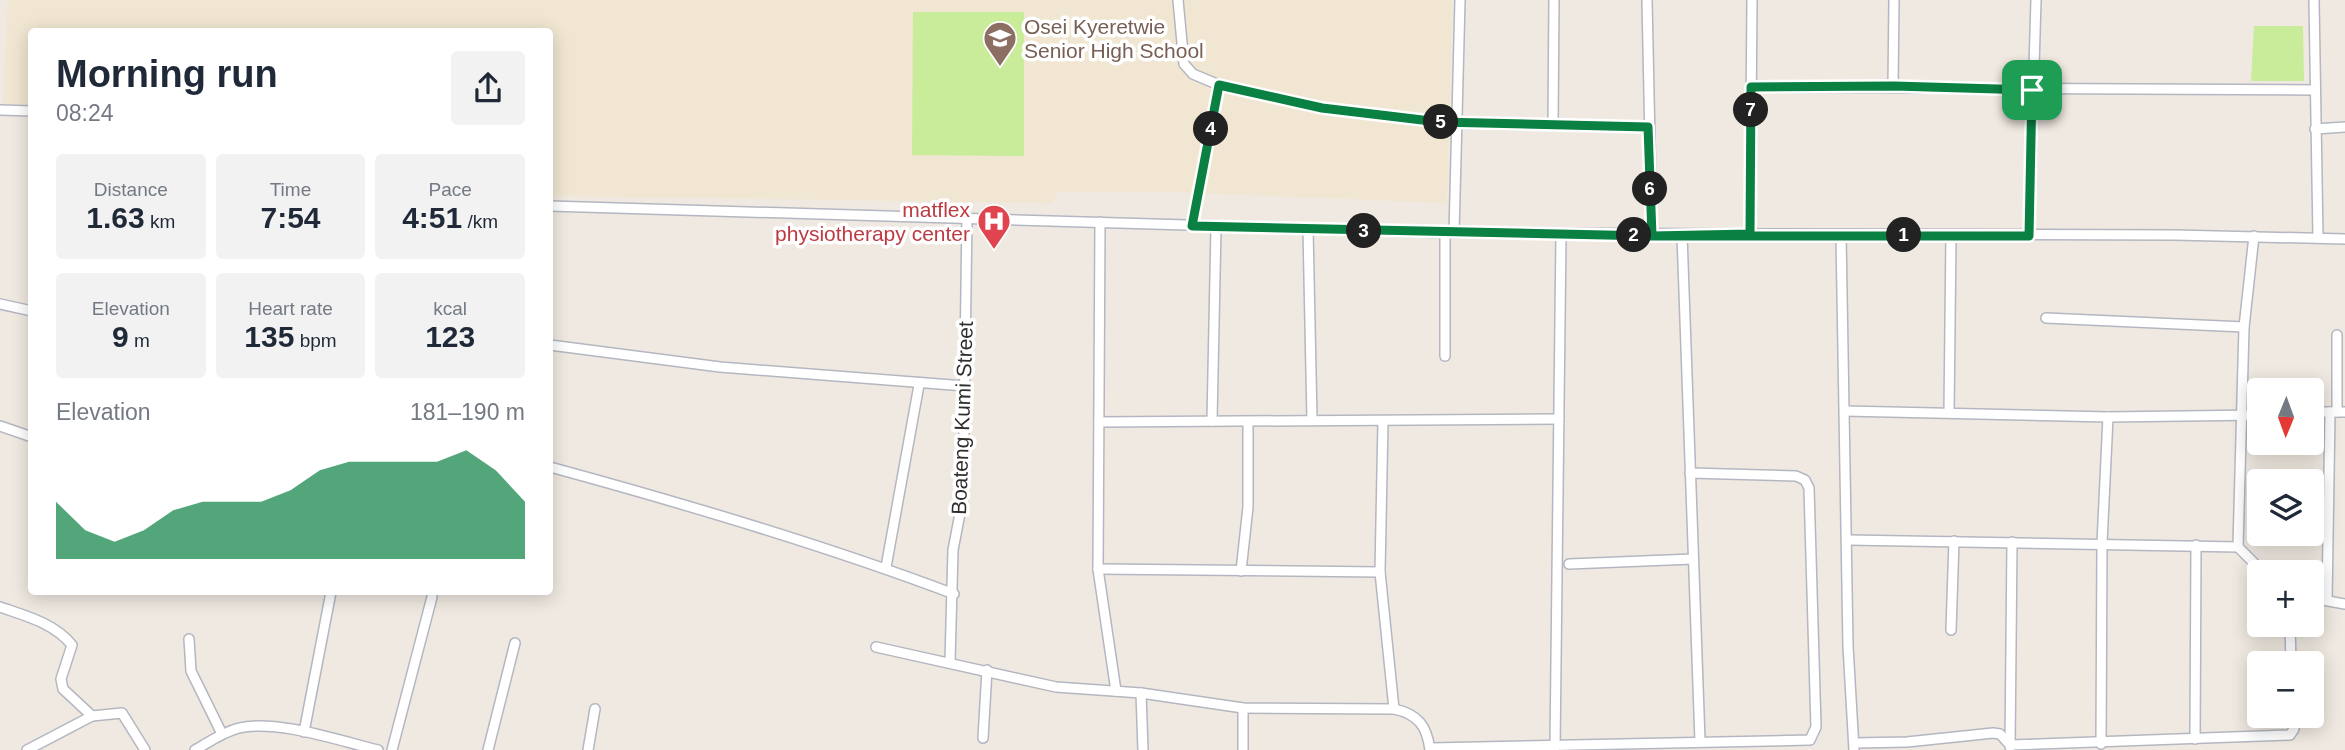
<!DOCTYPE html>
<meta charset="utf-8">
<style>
:root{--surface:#fff;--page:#f2f2f3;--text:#1f2937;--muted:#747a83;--accent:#0b8043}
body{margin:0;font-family:Helvetica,sans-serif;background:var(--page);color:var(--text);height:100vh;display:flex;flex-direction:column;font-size:26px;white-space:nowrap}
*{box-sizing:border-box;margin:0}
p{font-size:23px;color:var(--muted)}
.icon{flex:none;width:38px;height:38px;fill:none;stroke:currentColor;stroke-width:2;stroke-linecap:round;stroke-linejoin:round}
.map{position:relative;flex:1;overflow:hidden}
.panel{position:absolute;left:28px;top:28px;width:525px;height:567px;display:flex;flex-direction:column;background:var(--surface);border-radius:7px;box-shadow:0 4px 18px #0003}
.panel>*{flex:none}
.needle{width:46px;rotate:181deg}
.controls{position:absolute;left:2247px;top:378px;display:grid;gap:14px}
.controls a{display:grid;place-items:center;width:77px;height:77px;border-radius:7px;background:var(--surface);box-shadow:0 4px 18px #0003;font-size:35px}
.pin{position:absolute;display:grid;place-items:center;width:60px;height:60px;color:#fff;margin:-30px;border-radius:14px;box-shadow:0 4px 10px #0006}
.km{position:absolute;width:35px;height:35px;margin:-18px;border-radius:50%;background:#222;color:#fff;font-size:19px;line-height:35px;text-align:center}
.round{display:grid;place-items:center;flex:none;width:74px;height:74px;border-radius:7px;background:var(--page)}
.headline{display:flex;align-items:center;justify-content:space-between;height:119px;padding:0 28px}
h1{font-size:38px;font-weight:600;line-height:52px}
.metrics{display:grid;grid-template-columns:repeat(3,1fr);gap:10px;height:119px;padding:7px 28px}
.metrics div{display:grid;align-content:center;border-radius:7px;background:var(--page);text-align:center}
.metrics b{font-size:30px;font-weight:600}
.metrics small{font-size:19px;font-weight:400}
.metrics p{font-size:19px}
.chart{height:196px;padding:14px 28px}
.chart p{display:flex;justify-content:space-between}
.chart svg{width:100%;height:126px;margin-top:7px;fill:var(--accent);opacity:.7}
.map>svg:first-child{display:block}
.education{fill:#f0e6d1}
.pitch{fill:#c9ec9a}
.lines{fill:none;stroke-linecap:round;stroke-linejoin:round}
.minor-casing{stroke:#b4b7c1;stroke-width:12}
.minor{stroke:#fff;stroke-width:9}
.route-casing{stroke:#fff;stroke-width:14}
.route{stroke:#0b8043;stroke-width:9}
.labels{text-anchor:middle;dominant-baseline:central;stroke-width:7;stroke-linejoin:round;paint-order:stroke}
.education-label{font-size:21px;fill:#785e54;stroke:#fff;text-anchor:start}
.health-label{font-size:21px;fill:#be3a42;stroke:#fff;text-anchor:end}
.street-label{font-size:21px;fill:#2e2e2e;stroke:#fff}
</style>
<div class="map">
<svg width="2345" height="750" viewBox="0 0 2345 750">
<rect width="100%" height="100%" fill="#efe9e1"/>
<path class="education" d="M8,0H1452L1447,203L1168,192H1058L1052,203L550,196V32H32L31,104H3Z"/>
<g class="pitch">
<path d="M913,12H1024V156L912,155Z"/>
<path d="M2254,26H2303L2304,81H2251Z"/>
</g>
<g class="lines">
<defs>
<g id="minor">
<path d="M1178,0L1184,64L1193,74L1219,85L1322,108L1439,123L1649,127"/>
<path d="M1647,0L1652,236"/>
<path d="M2314,0L2318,238"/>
<path d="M1893,86L1894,0"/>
<path d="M1751,87L2315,90"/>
<path d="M0,110L32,111"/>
<path d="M1553,124L1554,0"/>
<path d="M2315,129L2345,127"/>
<path d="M550,206L1454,233L2175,235L2345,239"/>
<path d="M1100,222L1098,569L1116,691"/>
<path d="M1192,226L1219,85"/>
<path d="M1308,229L1312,420"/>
<path d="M1454,233L1460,0"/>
<path d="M1750,234L1752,0"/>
<path d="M1841,234L1848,646L1854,750"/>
<path d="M1682,235L1700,741"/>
<path d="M2029,235L2036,0"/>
<path d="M0,304L32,311"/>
<path d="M2046,318L2244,327"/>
<path d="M550,345L720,367L965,386"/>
<path d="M1445,356V233"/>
<path d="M1845,411L2108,417L2259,415"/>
<path d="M2312,412H2345"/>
<path d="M2337,412V335"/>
<path d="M1949,413L1951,235"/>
<path d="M1212,421L1216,227"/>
<path d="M1383,421L1380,572L1394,709"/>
<path d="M1099,422L1559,419"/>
<path d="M0,426L32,437"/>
<path d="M550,467C686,504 822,544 954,594"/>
<path d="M1848,540L2238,547L2263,572"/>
<path d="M2238,547L2244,327L2254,236"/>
<path d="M1569,564L1693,559"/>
<path d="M886,567L919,385"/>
<path d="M1098,569L1380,572"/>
<path d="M1241,571L1248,507V422"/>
<path d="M2312,598L2345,604"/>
<path d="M2327,600L2330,412"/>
<path d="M0,607C26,616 54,623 72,645L61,679L63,689L92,716L122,713L145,750"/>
<path d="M2290,625L2291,663"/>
<path d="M1951,630L1954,541"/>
<path d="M189,639L191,671L222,734"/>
<path d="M876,647L1056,687L1141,693L1243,708L1394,709C1418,714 1427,726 1430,750"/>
<path d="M950,661L953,550L963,498L967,217"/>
<path d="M1141,693L1143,750"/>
<path d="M304,732L331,592"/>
<path d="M983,738L987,670"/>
<path d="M2195,739L2196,545"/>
<path d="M1854,743L1907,742L1993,733L2000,734L2010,745L2290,735L2294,729L2293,716"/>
<path d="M2101,744L2102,543L2108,417"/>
<path d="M1555,747L1561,234"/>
<path d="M2010,747L2012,542"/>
<path d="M1431,748L1810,740L1816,727L1809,488L1805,480L1796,476L1690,473"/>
<path d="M27,750L92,716"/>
<path d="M195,750C209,742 223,732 239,728C277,719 340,741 378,750"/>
<path d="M392,750L432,597"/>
<path d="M488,750L515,643"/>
<path d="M588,750L595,709"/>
<path d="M1243,750V708"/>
</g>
</defs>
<use href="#minor" class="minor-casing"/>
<use href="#minor" class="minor"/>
</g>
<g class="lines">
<defs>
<path id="route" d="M2032,90L2029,236H1652L1192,226L1219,85L1322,108L1439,122L1648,127L1652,236L1750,234L1751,87L1894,86L2032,90"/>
</defs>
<use href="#route" class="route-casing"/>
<use href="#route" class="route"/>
</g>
<defs>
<symbol id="school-pin" viewBox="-11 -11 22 30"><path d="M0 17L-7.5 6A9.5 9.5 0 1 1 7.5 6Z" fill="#8d6e63" stroke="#fff"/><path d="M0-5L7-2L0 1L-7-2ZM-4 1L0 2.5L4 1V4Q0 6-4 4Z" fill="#fff"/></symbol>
<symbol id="hospital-pin" viewBox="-11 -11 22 30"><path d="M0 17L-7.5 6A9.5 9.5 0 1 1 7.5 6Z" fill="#e0444e" stroke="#fff"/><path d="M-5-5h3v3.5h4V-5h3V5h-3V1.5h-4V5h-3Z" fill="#fff"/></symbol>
</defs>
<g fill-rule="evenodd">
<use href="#school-pin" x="981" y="19" width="38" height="52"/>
<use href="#hospital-pin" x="975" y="202" width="38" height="52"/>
</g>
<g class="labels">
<g class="education-label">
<text x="1024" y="26">Osei Kyeretwie<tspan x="1024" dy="24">Senior High School</tspan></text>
</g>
<g class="health-label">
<text x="970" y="209">matflex<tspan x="970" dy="24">physiotherapy center</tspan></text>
</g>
<g class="street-label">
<text transform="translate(962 418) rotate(-88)">Boateng Kumi Street</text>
</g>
</g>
</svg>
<div class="controls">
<a><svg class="needle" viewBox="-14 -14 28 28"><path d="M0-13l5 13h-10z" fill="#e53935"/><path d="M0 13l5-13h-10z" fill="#747a83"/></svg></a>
<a><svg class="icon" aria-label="layers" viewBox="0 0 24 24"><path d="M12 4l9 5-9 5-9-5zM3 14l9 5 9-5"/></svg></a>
<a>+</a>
<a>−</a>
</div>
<div class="pin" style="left:2032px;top:90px;background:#1e9e55"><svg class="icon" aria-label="arrive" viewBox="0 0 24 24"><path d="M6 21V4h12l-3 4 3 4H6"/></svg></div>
<b class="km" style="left:1904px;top:235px">1</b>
<b class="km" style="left:1634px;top:235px">2</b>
<b class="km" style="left:1364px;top:231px">3</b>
<b class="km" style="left:1211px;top:129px">4</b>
<b class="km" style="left:1441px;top:122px">5</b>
<b class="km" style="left:1650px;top:189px">6</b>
<b class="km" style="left:1751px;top:110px">7</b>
<section class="panel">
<div class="headline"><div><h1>Morning run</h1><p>08:24</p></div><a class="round"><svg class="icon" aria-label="share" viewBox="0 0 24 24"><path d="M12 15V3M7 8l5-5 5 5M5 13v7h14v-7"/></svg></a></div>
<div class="metrics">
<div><p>Distance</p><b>1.63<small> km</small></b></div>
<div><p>Time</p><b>7:54</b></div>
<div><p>Pace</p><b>4:51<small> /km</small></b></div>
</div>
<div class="metrics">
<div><p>Elevation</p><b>9<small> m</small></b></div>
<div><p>Heart rate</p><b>135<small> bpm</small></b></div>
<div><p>kcal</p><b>123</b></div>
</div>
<div class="chart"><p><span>Elevation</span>181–190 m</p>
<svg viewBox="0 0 160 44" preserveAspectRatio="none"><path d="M0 44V24L10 34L20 38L30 34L40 27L50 24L60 24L70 24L80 20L90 13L100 10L110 10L120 10L130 10L140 6L150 13L160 24V44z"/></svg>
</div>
</section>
</div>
